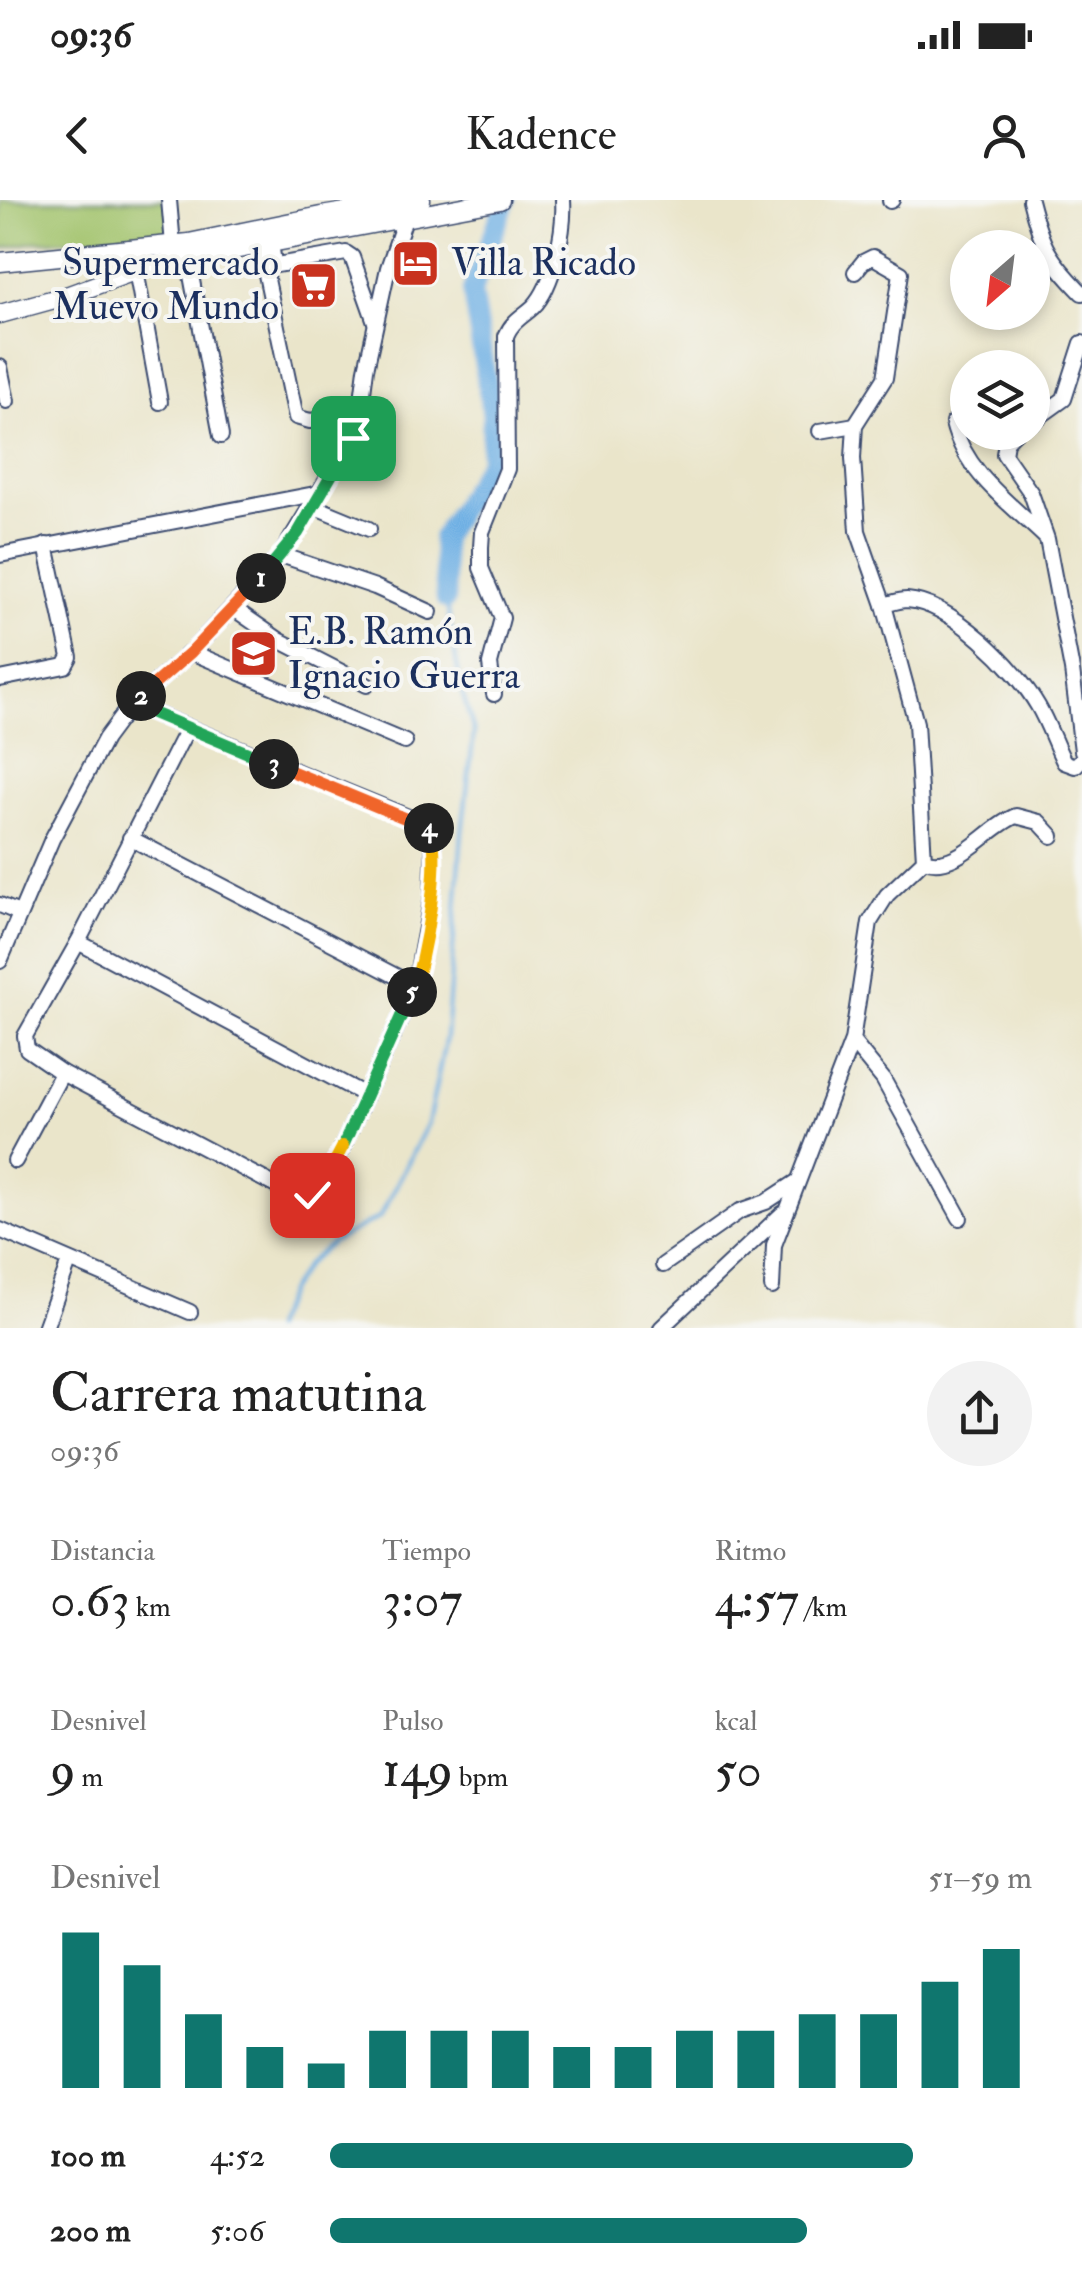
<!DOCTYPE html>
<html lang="es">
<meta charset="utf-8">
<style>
:root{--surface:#fff;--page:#f2f2f2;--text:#222;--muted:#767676;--accent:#0f766e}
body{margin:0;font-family:"IM FELL Double Pica",serif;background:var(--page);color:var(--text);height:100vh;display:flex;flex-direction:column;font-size:38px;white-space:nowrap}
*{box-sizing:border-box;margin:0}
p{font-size:32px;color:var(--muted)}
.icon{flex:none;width:55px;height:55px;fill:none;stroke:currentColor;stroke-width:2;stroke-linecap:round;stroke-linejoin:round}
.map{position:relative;height:1128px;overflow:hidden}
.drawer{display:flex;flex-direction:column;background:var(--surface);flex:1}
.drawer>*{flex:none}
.needle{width:65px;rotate:208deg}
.tools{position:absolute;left:950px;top:30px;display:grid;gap:20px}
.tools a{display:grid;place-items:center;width:100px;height:100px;border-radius:50%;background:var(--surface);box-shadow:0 5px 15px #0003;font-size:50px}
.pin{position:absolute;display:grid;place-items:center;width:85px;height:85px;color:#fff;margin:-42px;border-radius:20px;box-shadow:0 5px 15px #0006}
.km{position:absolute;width:50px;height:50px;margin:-25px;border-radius:50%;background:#222;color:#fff;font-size:28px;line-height:50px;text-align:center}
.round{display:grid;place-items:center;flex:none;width:105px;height:105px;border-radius:52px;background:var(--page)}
.summary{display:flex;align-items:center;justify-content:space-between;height:170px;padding:0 50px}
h1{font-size:55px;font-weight:600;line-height:75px}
.stats{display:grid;grid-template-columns:repeat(3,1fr);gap:15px;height:170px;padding:10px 50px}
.stats div{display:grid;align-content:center}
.stats b{font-size:50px;font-weight:600}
.stats small{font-size:28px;font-weight:400}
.stats p{font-size:28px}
.chart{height:280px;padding:20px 50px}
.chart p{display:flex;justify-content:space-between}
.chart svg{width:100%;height:180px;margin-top:10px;stroke:var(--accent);stroke-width:6}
ul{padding:0 50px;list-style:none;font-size:32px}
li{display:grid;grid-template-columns:160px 120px 1fr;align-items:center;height:75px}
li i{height:25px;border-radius:12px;background:var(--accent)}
.status{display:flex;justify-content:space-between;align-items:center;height:70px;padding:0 50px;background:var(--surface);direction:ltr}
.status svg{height:28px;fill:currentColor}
header{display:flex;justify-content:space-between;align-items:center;height:130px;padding:0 50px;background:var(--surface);font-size:45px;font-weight:600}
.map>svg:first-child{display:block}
.green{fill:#a2c36c;stroke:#5e7965;stroke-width:2.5}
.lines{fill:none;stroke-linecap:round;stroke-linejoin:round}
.stream{stroke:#70b0e4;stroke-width:4}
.river{stroke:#70b0e4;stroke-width:20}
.minor-casing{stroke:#3a4a6e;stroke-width:18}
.major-casing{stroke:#3a4a6e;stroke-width:21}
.minor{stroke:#fff;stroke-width:14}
.major{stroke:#fff;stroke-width:18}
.split-1-casing{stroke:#fff;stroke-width:20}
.split-2-casing{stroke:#fff;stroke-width:20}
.split-3-casing{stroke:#fff;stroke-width:20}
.split-4-casing{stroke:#fff;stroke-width:20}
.split-5-casing{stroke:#fff;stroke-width:20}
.split-6-casing{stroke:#fff;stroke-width:20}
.split-7-casing{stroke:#fff;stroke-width:20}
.split-1{stroke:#22a559;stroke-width:12}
.split-2{stroke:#f0652b;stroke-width:12}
.split-3{stroke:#22a559;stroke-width:12}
.split-4{stroke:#f0652b;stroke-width:12}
.split-5{stroke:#f5b400;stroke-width:12}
.split-6{stroke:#22a559;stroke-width:12}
.split-7{stroke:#f5b400;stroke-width:12}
.labels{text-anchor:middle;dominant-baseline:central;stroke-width:8;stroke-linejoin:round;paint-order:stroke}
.poi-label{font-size:38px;fill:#1b2f5e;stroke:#f6f6f2;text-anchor:start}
</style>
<div class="status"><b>09:36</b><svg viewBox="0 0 49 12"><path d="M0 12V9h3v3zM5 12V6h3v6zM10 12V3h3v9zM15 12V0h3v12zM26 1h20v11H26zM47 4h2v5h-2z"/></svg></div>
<header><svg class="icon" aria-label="back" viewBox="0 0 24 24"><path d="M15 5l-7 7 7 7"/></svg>Kadence<svg class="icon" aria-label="person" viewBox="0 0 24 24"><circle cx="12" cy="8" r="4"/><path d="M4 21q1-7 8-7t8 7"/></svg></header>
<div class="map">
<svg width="1082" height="1128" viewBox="0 0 1082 1128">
<rect width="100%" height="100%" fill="#f6f6f2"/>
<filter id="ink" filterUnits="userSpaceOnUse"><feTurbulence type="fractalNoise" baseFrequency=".01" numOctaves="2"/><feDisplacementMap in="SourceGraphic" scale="20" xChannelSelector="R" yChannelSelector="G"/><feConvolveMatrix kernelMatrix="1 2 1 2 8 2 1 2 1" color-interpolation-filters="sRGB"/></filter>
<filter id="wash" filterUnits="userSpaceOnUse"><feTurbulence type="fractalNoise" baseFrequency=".0048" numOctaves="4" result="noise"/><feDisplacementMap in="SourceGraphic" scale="40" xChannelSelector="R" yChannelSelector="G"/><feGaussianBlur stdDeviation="2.25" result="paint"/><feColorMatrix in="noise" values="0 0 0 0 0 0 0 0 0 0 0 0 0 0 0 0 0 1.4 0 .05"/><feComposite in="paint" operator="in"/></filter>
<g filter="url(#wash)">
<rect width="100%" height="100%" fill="#eae5ca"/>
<path class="green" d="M0,0H172L180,35L35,42L0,49Z"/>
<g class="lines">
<path class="stream" d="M272,1128L289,1090L306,1065L331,1043L380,1017L428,923L446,837L462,633L474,532L461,489L446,399"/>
<path class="river" d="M446,399L442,338L490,260L492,215L472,91L506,0"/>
</g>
</g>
<g filter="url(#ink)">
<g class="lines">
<defs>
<g id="minor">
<path d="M169,0L173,45"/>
<path d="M1030,0C1042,47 1048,58 1082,93"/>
<path d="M890,1L892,0"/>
<path d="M271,43L274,63L277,65L346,53L352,57L375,122"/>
<path d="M260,46L296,217L310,221L360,215"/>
<path d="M188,59L221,236"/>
<path d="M136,70L160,202"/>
<path d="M855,72L863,62L873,57L901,73L885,178L855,225L853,258L858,331L884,405"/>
<path d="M0,167L7,201"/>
<path d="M1032,222L1064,199L1082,143"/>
<path d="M953,223C965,273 1011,304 1046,338"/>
<path d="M820,231L855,225"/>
<path d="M1016,232L1006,242L1004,254L1031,293L1047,339L1072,470L1082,551"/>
<path d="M313,306L369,329"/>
<path d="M0,355L320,293"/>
<path d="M281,355L375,387L430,412"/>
<path d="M233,408L279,440L367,485"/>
<path d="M191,452L405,542"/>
<path d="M0,479L65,466L70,457L46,345"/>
<path d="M494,494L490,464L502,418L481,368V347L482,332L507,269L506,136C512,121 522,117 533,107C554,86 565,29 563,0"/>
<path d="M131,504L428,625L434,636L432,696L415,786L333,968L312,995L297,997L62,873L27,849L25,836L78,742L187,529"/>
<path d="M130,638L415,786"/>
<path d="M924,660C957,673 987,627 1016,616L1039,622L1052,636"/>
<path d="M0,705L19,713"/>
<path d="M78,742L365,895"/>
<path d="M0,761L52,639L105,539L131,504L191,452L281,355L353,237L360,215L366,169L388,68L408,10"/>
<path d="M852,841L883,879L960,1018"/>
<path d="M15,961L62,873"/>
<path d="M0,1030L190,1112"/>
<path d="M663,1065L740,1011L766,1002L795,983"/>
<path d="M772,1087L774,1045L852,841L870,722L887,695L924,660L916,523L884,405C891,403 900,400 907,400C952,403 1016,468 1038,506C1048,523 1055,544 1064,562L1075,566L1082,559"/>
<path d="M45,1128L69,1062"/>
<path d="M661,1128L782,1014"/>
</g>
<g id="major">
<path d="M0,62L189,43L321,16L421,0"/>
<path d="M0,114L69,95L148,66L500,0"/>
</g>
</defs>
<use href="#minor" class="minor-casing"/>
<use href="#major" class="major-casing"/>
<use href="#minor" class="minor"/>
<use href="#major" class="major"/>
</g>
</g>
<g class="lines" filter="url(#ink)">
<defs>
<path id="split-1" d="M261,378L298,333L353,238"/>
<path id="split-2" d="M141,496L191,452L261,378"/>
<path id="split-3" d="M141,496L131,504L274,564"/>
<path id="split-4" d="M274,564L429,628"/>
<path id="split-5" d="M412,792C424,764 444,652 429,628"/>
<path id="split-6" d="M343,946L412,792"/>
<path id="split-7" d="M312,995L322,986L343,946"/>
</defs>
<use href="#split-1" class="split-1-casing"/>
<use href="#split-2" class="split-2-casing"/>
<use href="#split-3" class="split-3-casing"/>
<use href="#split-4" class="split-4-casing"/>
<use href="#split-5" class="split-5-casing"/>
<use href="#split-6" class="split-6-casing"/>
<use href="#split-7" class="split-7-casing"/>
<use href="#split-1" class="split-1"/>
<use href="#split-2" class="split-2"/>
<use href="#split-3" class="split-3"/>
<use href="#split-4" class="split-4"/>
<use href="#split-5" class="split-5"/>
<use href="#split-6" class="split-6"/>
<use href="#split-7" class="split-7"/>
</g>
<defs>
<symbol id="hotel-square" viewBox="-11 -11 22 22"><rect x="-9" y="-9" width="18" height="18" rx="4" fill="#c8321e" stroke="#f6f6f2"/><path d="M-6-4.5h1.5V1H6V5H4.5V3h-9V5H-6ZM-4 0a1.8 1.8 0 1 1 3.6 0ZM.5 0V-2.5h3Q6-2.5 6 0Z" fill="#fff"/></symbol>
<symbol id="supermarket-square" viewBox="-11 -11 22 22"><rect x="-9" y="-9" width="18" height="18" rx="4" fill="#c8321e" stroke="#f6f6f2"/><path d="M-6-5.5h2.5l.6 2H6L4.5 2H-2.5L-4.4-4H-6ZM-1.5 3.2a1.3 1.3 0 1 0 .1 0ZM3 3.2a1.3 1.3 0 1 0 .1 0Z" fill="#fff"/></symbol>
<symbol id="school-square" viewBox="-11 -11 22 22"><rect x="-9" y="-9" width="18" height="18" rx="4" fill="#c8321e" stroke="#f6f6f2"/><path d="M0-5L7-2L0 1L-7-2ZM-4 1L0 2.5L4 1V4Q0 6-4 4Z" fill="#fff"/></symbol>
</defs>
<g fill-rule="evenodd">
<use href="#hotel-square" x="388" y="36" width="55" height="55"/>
<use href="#supermarket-square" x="286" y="58" width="55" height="55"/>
<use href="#school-square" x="226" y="426" width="55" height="55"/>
</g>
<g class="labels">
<g class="poi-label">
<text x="279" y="63" text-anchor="end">Supermercado<tspan x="279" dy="44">Muevo Mundo</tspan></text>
<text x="451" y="63">Villa Ricado</text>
<text x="288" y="432">E.B. Ramón<tspan x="288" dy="44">Ignacio Guerra</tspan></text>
</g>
</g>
</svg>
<div class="tools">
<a><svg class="needle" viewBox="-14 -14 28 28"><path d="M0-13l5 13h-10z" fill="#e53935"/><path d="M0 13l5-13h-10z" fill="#767676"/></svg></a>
<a><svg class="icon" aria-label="layers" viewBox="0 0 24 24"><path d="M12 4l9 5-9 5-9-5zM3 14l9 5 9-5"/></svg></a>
</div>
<div class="pin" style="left:353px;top:238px;background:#1e9e55"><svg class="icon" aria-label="arrive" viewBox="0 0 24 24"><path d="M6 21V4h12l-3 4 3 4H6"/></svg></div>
<div class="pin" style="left:312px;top:995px;background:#d93025"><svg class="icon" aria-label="check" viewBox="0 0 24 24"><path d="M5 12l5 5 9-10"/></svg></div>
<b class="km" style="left:261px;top:378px">1</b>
<b class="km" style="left:141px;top:496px">2</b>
<b class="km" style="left:274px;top:564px">3</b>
<b class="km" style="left:429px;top:628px">4</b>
<b class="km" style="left:412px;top:792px">5</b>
</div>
<section class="drawer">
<div class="summary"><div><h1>Carrera matutina</h1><p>09:36</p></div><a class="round"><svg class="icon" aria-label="share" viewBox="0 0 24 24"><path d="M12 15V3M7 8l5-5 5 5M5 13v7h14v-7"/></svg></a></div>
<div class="stats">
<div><p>Distancia</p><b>0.63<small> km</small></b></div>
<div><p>Tiempo</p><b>3:07</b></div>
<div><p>Ritmo</p><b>4:57<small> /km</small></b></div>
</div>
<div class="stats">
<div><p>Desnivel</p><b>9<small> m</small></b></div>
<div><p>Pulso</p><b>149<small> bpm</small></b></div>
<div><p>kcal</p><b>50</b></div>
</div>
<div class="chart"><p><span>Desnivel</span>51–59 m</p>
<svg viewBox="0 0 160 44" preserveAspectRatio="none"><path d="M5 44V6M15 44V14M25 44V26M35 44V34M45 44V38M55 44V30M65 44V30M75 44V30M85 44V34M95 44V34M105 44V30M115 44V30M125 44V26M135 44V26M145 44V18M155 44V10"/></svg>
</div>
<ul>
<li><b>100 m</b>4:52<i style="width:83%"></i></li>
<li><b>200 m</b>5:06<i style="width:68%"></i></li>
</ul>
</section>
